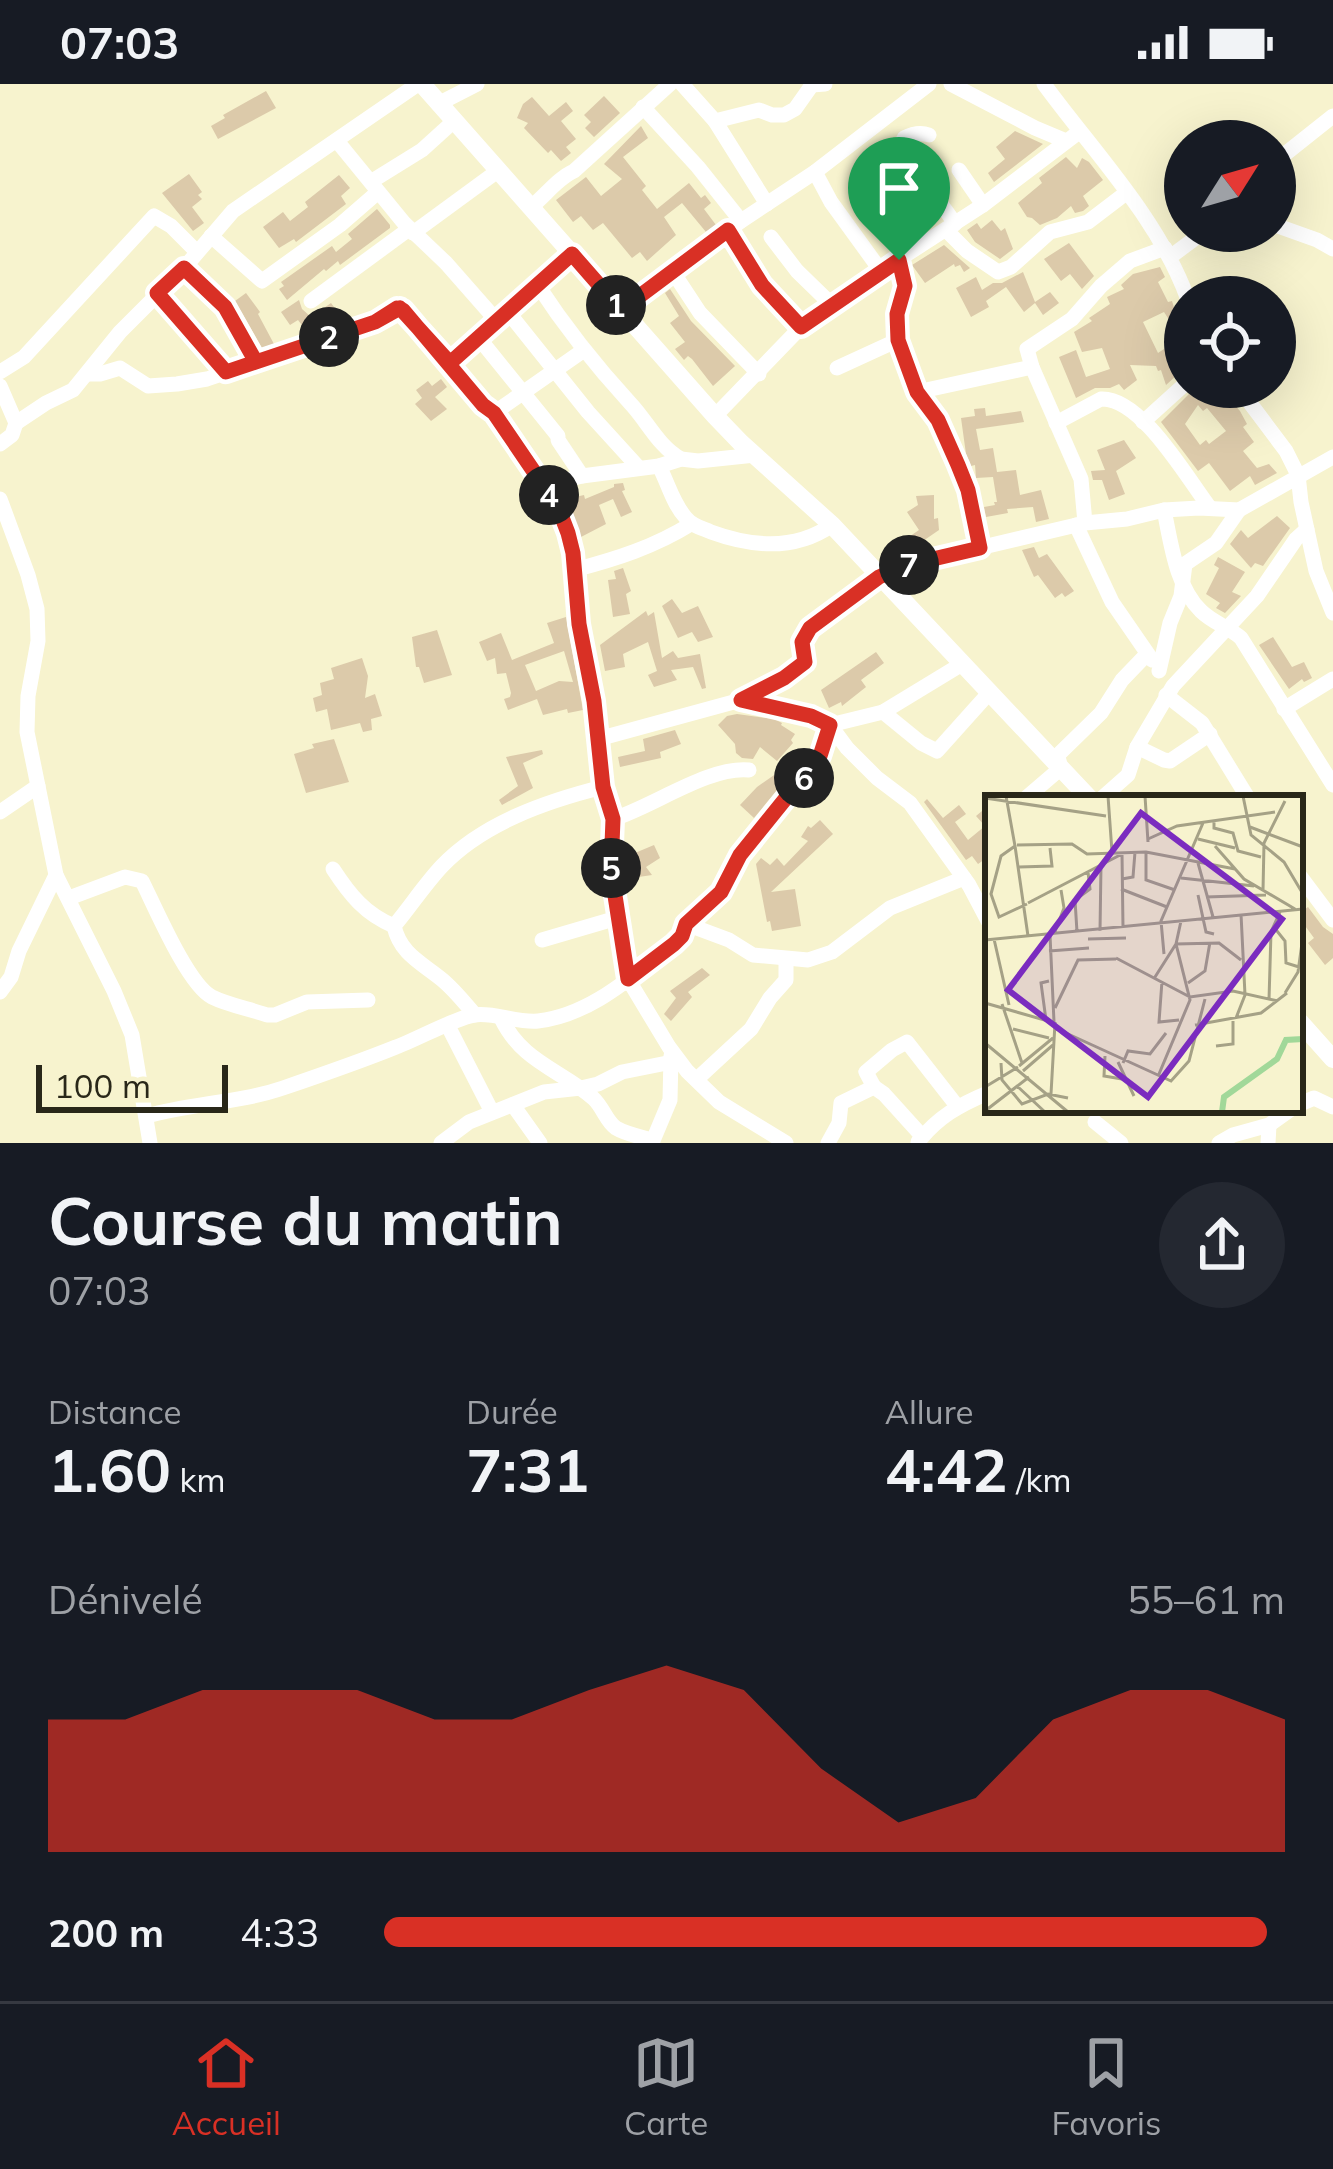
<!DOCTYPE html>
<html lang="fr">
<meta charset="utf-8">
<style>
:root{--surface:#171b24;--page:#242831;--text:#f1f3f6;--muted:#9ea1a6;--line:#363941;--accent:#d93025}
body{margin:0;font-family:Mulish,sans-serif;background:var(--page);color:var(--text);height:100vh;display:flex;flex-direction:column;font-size:45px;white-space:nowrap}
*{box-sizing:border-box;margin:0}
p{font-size:39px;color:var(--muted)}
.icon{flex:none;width:66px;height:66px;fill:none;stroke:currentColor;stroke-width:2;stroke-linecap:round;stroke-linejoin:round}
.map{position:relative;height:1059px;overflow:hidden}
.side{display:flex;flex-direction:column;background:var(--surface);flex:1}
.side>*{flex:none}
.needle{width:78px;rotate:53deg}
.fabs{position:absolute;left:1164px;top:36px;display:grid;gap:24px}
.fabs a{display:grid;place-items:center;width:132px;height:132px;border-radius:50%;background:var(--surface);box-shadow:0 12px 48px #0002;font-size:60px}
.scale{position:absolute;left:36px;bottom:30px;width:192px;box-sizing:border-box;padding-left:12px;border:6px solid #292719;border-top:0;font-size:33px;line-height:42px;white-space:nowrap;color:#292719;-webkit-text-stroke:9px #f7f3ce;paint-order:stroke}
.pin{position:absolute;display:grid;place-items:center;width:102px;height:102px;color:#fff;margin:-123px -51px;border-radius:50% 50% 50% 0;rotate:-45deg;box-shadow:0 0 12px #0007}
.pin .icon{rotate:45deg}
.km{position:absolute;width:60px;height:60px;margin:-30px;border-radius:50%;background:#222;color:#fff;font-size:33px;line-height:60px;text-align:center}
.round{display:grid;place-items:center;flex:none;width:126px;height:126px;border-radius:63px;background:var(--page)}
.head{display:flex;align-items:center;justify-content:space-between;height:204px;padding:0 48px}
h1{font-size:66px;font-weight:700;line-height:90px}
.figures{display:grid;grid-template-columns:repeat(3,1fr);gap:18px;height:204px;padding:12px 48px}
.figures div{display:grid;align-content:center}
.figures b{font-size:60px;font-weight:700}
.figures small{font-size:33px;font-weight:400}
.figures p{font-size:33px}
.chart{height:336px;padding:24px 48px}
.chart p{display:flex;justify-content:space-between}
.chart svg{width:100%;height:216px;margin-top:12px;fill:var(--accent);opacity:.7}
ul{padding:0 48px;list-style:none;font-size:39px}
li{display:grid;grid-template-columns:192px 144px 1fr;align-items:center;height:90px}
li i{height:30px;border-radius:15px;background:var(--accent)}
.status{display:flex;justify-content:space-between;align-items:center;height:84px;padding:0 60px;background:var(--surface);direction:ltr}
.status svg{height:33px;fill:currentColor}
.menu{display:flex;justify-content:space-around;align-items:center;height:168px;border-top:3px solid var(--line);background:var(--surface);font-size:33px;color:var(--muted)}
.menu a{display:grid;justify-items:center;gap:6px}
.menu .selected{color:var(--accent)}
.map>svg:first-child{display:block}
.building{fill:#dccaaa;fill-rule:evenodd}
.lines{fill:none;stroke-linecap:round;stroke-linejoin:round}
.minor{stroke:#fff;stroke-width:15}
.tertiary{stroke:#fff;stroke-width:18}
.route-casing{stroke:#fff;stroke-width:24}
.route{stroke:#d93025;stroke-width:15}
.inset-river{fill:none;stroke:#a1d899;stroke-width:6}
.inset-road{fill:none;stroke:#a5a186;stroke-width:3}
.view{fill:#7b2cbf;fill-opacity:0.15;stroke:#7b2cbf;stroke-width:6}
.inset-edge{fill:none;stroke:#292719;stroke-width:6}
</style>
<div class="status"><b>07:03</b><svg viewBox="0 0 49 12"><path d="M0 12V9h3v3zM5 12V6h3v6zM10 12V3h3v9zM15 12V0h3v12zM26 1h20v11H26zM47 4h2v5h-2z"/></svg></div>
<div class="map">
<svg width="1333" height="1059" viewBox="0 0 1333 1059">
<rect width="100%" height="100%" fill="#f7f3ce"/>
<g class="building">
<path d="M266,7L276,24L218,55L211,42L225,34L223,31Z"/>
<path d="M604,12L620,29L594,53L585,44L591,38L584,31Z"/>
<path d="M532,13L549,32L566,18L573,27L561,37L576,55L566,63L571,69L561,77L551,66L548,69L524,44L528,39L517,34L523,20Z"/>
<path d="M641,42L648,54L623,73L646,102L642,106L657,125L689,99L701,114L705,111L711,119L704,125L716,141L706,148L682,119L664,133L676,151L647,177L640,168L632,174L603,139L593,146L581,132L573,138L556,116L586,93L601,112L622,95L604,80Z"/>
<path d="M1015,47L1043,60L994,98L988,89L1005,75L996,63Z"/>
<path d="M1066,73L1077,84L1082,74L1089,78L1103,96L1083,112L1089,122L1083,127L1075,129L1071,122L1057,134L1040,141L1032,134L1027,133L1018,119L1042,99L1039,94Z"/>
<path d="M189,90L202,108L198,111L202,115L192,123L204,139L193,147L162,109Z"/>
<path d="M339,91L350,104L341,112L346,120L296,158L294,155L279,164L263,143L283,128L290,137L308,123L305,118Z"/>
<path d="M377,125L390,141V144L340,181L338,177L326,187L324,185L287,216L279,205L284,202L281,198L332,162L336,168L352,155L348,150Z"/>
<path d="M992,136L1001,147L1005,144L1013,165L1000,175L975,158L967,146L977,139L981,145Z"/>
<path d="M1069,159L1094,192L1082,205L1070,190L1061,197L1044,175Z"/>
<path d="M944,161L970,184L964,188L960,181L955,183L954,180L925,199L912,181Z"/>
<path d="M1160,183L1165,193L1158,198L1168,218L1172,217L1182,249L1179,251L1164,228L1143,238L1158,269L1170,261L1185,276V288L1178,290L1166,301L1161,286L1158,287L1156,282L1130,281L1137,296L1124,306L1119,300L1110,304H1095L1076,314L1059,273L1076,266L1086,293L1110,285L1102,264L1082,268L1074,248L1092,237L1089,234L1110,220L1107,213L1124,205L1121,201L1133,190Z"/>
<path d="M1023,188L1035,218L1050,208L1059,219L1043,231L1035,219L1024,228L1006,203L986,217L989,223L971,233L956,204L976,193L982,206L993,199H1002Z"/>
<path d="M670,205L691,237L735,282L713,302L692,275L688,272L684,276L675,265L685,258L670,239L679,232L665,209Z"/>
<path d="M246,209L260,228L258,230L274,260L262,264L235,217Z"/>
<path d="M299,216L302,225L311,233L331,219L340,231L327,242L307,248L298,236L290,241L281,228Z"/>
<path d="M441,295L447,303L435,313L447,325L431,337L415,320L422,314L416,306L428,297L432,302Z"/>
<path d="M1196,303H1219L1240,327L1247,340L1243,343L1254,358L1243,367L1257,384L1269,380L1277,389L1255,401L1250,392L1230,407L1209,379L1198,387L1161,338ZM1198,321L1203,327L1207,324L1226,347L1209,360L1206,356L1200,361L1185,340Z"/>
<path d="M985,324L986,332L1021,327L1024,338L976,345L980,366L993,364L997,388L1016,386L1020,411L1041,406L1049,435L1036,438L1033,423L1007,425L1008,429L986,433L984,423L995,421L994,418H997L993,393L976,394L975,381L971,382L966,370L961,334L975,332L974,325Z"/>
<path d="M1124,356L1136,374L1116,387L1125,410L1109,416L1102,396H1093L1091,387L1105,386L1097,366Z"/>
<path d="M623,399L625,406L622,407L632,428L621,433L613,415L599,421L606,440L581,453L569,419L563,409L568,408L571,414L584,411L585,415L614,403V400Z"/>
<path d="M934,411V435L938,434L939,446L907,468L900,459L919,446L907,428L918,421L916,412Z"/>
<path d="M1277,432L1290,444L1263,482L1255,479L1251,484L1230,460L1241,446L1248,454Z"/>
<path d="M1034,463L1039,474L1047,470L1074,507L1065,513L1062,509L1055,514L1038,491L1034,493L1022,466Z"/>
<path d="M1218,473L1245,488L1232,508L1241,512L1225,529L1216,524L1220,519L1206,510L1219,484L1214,481Z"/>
<path d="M623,484L631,507L626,510L630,530L613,533L608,496L616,495L614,487Z"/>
<path d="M672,515L682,529L698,522L713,553L698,558L692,548L678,554L662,522Z"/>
<path d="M646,527L648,532L654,528L662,574L673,567L678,574L700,570L706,604L702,605L693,583L671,586L677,596L654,603L648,591L657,587L648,558L623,570L625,583L605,587L600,561Z"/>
<path d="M566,533L583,626L568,629L567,625L543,631L537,615L508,626L504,615L510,613L511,609L506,589L497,590L495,574L487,577L479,558L501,549L512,576L554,559L547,539ZM564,567L573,598L559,597L536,607L525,581Z"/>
<path d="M437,546L452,591L424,599L419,583H416L412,553Z"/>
<path d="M1273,553L1292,583L1304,578L1312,594L1304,598L1302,595L1289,605L1259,561Z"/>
<path d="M876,568L884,579L861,596L866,603L842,622L841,618L829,624L821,606Z"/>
<path d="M362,574L368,592L365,614L375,610L382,632L371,635L372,646L363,648L360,639L331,646L327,625L316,628L313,614L322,611L320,599L334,595L331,584Z"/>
<path d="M737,630L774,635L782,639L781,641L795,650L791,656L793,659L777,677L760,663L753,675L742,674L736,669L735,660L718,641L727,632Z"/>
<path d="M675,646L681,660L660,668L661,674L620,683L618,673L645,667L643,655Z"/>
<path d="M334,655L349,698L306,709L294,670L314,664L312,660Z"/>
<path d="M542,666L543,670L523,679L533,704L502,721L499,716L518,702L506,673Z"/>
<path d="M777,689L787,694L754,734L740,721L757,703Z"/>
<path d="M927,715L943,734L959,721L966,730L955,738L968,756L985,742L976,732L988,722V773L978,780L972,772L966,776L924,718Z"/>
<path d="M820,736L833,750L771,808L795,805L801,842L772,847L770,837L767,838L756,780L761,774L770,781L777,774L784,782L808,757L801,753L808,742L811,744Z"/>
<path d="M654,761L660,774L646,783L652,791L625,795L623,774Z"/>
<path d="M1308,823L1323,843L1333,850V874L1325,881L1308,859L1314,854L1300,835V829Z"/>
<path d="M702,884L710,891L688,908L692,913L671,937L664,930L676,914L670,907Z"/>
</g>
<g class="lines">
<g class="minor">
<path d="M682,0L715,37L759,26L772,31H784L795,25L812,1L825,0"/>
<path d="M951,0L1035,44L1066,57"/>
<path d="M1044,0C1093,67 1158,134 1187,213"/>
<path d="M438,20L477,0"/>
<path d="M643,23L698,83L741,137"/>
<path d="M715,37L767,120"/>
<path d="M929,51C920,48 912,50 904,54L902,63C914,93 939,113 955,140"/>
<path d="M337,57L404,139L446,179L497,237"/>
<path d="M1275,78L1333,32"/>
<path d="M959,86L983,121"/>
<path d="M815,88L831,118L881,187"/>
<path d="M372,97L422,66L454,37"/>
<path d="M531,123C545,112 558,94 574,87L670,0"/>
<path d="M1275,141L1317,156L1333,165"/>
<path d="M727,146L762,201L801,243"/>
<path d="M946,146L967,167L998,188L1011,183L1050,148L1088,138L1126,109"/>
<path d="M413,149L499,86"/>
<path d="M211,152L262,197L340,141L378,108"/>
<path d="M771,153L797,187L832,221"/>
<path d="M1170,173L1205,147"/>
<path d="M899,176L905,202L897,230L898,256L917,308L937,336L958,381L968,407L980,464"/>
<path d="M184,184L225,223L257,278"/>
<path d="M673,188L700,229L759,290"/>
<path d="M537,200C565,243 597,283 630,319C648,338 658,362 681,375"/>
<path d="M157,209L226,288"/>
<path d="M311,217L409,145"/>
<path d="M621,227L741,137L815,88L929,0"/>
<path d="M508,228L588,328L639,384"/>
<path d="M478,253L558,352"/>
<path d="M450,279L572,170"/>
<path d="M837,284L898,256"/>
<path d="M0,288L24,273L154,132L171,142L197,168"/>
<path d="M88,290H100L120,284L148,302L177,300L207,295L375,238L400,225L450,279L483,321L494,329L549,411"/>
<path d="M0,302L16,339L12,351L0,360"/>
<path d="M1238,303L1286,367L1298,391L1301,418L1316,487L1333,529"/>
<path d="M917,308L1032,283"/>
<path d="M494,329L584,266"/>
<path d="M715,332L801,243L861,200L983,121L1079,48"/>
<path d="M1143,338L1185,300"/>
<path d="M16,339L46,319L73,306L120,248L184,184L233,127L418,0"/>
<path d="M1056,339L1101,315C1141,313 1187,394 1210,424"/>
<path d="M558,356L582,392"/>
<path d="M659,382C668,399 673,420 686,434C692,442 702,444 711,448C752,463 795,467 832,441"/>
<path d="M550,400L582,392L659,382L681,375L698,377L755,371"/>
<path d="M551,403V415L558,423L573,469L579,540L594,617L603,703L613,735L611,786L628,895L669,963L687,987L719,1018L786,1059"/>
<path d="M0,415L28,491L37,525L38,557L28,612L27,648L56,791L114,907L132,951L150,1059"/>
<path d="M1164,426C1171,459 1176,503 1201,527C1213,539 1229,543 1241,554L1333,701"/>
<path d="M1085,439L1081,395L1032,283L1027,265L1072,235L1101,202L1130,177L1165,164"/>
<path d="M1076,441L1112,518L1152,576"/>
<path d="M574,486C616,475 654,463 691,440"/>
<path d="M1159,587L1170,539L1181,512L1185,480L1216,459L1239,426"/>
<path d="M1166,611L1202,639L1248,714"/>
<path d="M741,616L784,594L805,578L802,558L810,544L879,493L903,482L1085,439L1127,435L1164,426L1199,424L1239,426L1333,373"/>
<path d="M1284,625L1333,595"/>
<path d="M883,628L921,659L937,667L989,609"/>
<path d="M830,641L883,628L962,580"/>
<path d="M598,655L741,616L777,623L822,637L830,641L847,664L877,694L910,719L969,801L988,837"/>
<path d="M1137,663L1164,676L1170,677L1210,650"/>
<path d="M1026,714L1061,684L1058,673L1060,669L1101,629L1122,596L1147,570"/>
<path d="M1102,714L1128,691L1137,663L1173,602L1257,512L1296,455L1307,445"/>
<path d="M0,728L38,702"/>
<path d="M613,735C654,722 709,682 749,686"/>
<path d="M333,785C350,811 365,830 394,842"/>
<path d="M1300,792L1333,836"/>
<path d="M69,814L125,793L142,797C155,823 188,901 212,913C228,921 250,925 267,931H275L307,918L368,916"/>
<path d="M686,840L729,856L753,871L808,876L832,868L890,824L964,794"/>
<path d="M542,856L617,834"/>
<path d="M0,908L11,893L19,867L56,791"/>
<path d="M475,931C464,918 453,904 440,894C420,878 400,869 394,842C410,823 425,800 442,782C483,739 547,717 603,703"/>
<path d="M501,934C522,978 559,985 593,1014C603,1023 606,1037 616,1044C626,1050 641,1053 652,1056"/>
<path d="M448,942L492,1028"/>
<path d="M697,995L751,945L770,914L786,896V876"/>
<path d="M874,1003L866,988L892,966L907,958L957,1022"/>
<path d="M1300,1020L1314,1014L1333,1023"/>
<path d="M513,1021L540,1059"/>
<path d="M147,1032C192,1019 239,1019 283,1004C321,991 359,978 396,963C416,956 455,934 474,931C494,928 517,939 538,937C591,931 633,891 674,860L681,852L686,840L721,808L740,771L821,672L830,641"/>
<path d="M1095,1038L1121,1059"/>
<path d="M918,1058C938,1033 959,1021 988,1009"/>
<path d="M441,1059L469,1038L544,1008L581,1004L598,1000L622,988L672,978"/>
<path d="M652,1059L670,1016L671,972"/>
<path d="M828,1059L839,1039L841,1019L874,1003L884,1010L922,1052"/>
<path d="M1219,1059L1233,1051L1269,1041L1290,1026"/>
<path d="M1268,1059L1269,1041"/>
</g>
<g class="tertiary">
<path d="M422,0L715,332L741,359L832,441L1089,714"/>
<path d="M1300,938L1333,975"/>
</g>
</g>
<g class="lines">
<defs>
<path id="route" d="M899,176L801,243L762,201L728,146L621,226L572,170L450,279L400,224L375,238L256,278L225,223L184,184L157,209L226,288L375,238L397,224L403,226L483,321L494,329L558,423L568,449L573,469L579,540L594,617L603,703L613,735L611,786L628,895L674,860L682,852L686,840L721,808L740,771L820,672L830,641L811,632L741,616L784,594L805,578L802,558L810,544L879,493L903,482L980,464L968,406L958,381L938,336L917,308L898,256L897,230L905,202L899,176"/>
</defs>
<use href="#route" class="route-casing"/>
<use href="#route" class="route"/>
</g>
<g transform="translate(985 711)">
<rect width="318" height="318" fill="#f7f3ce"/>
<path class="inset-river" d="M237,317L239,302L292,264L301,245L318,244"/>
<path class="inset-road" d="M21,1L30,51L16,61L6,99L14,122L42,109M123,1L127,57M160,1L163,47M258,1L266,40L299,67L318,99M0,3L121,21M229,26V33L248,38L253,56L276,62M265,32L318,52M163,44L192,31L290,17M213,44L250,53M32,50L87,49L102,59L161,57L250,74M30,51L43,141M230,51L259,84L310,114M0,55L1,1M161,57V85L190,95M137,58L138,133M213,68L228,122M34,72L67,71L65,53M196,83L269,91M137,84L148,82L150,57M136,94L182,112M278,96L279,48L300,6M213,100L221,137L229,139M221,102L281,100M43,108L137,59M288,131L300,146L301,168L314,172M115,136L116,70M92,137L90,105L105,94L103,77M69,139L79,113L76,95M65,140L69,227M9,144L24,210M103,144L141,143M0,145L318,114M64,156L104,153M179,159L176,126L218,28M131,163L205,202L248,196L293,206M170,182L191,149L234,148L256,165M177,186L174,227L194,225M203,188L220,176L225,147M300,198L313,177L318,141M284,205L286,137L295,117M0,208L70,228L66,299M17,209L37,268M70,213L93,165L131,164M251,223L260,200L256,119M61,225L56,188L64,186M210,230L276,218L302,198M70,233L186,286L204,266L220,204M28,234L64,243M0,248L83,317M231,251L248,249V226M120,261L119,281L137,284M133,267L149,301M16,268L17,285L37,309L63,299L83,303M138,268L143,256L165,259L181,238M34,271L68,243M38,276L68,250M174,279L205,205L191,149L196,126M32,291L60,317M0,292L33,272M0,316L44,282"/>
<path class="view" d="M156,18L297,124L163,302L23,195Z"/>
<rect width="318" height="318" class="inset-edge"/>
</g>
</svg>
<div class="fabs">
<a><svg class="needle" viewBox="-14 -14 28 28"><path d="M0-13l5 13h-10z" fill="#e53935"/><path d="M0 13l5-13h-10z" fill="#9ea1a6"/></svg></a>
<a><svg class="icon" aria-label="locate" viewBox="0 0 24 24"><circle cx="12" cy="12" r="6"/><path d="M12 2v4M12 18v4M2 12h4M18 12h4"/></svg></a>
</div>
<div class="scale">100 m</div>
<div class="pin" style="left:899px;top:176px;background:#1e9e55"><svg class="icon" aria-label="arrive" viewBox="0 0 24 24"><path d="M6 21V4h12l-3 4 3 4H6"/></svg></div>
<b class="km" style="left:616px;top:221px">1</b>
<b class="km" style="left:329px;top:253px">2</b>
<b class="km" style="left:549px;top:411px">4</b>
<b class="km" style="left:611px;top:784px">5</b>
<b class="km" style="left:804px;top:694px">6</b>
<b class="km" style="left:909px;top:481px">7</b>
</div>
<section class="side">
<div class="head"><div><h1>Course du matin</h1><p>07:03</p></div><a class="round"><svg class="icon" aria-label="share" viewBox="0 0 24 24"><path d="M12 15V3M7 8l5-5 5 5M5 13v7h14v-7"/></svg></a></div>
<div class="figures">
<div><p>Distance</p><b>1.60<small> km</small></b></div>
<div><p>Durée</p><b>7:31</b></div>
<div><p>Allure</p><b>4:42<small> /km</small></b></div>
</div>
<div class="chart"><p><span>Dénivelé</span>55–61 m</p>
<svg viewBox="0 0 160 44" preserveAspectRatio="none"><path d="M0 44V17L10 17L20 11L30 11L40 11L50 17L60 17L70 11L80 6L90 11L100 27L110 38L120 33L130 17L140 11L150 11L160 17V44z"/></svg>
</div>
<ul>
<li><b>200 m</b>4:33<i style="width:98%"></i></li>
</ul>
</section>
<nav class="menu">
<a class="selected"><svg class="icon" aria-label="home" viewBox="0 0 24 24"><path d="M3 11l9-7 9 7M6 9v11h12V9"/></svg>Accueil</a>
<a><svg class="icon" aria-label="map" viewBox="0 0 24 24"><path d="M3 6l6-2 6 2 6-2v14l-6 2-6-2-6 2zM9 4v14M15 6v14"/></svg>Carte</a>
<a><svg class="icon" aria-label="saved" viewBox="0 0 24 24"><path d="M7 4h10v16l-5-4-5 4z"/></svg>Favoris</a>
</nav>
